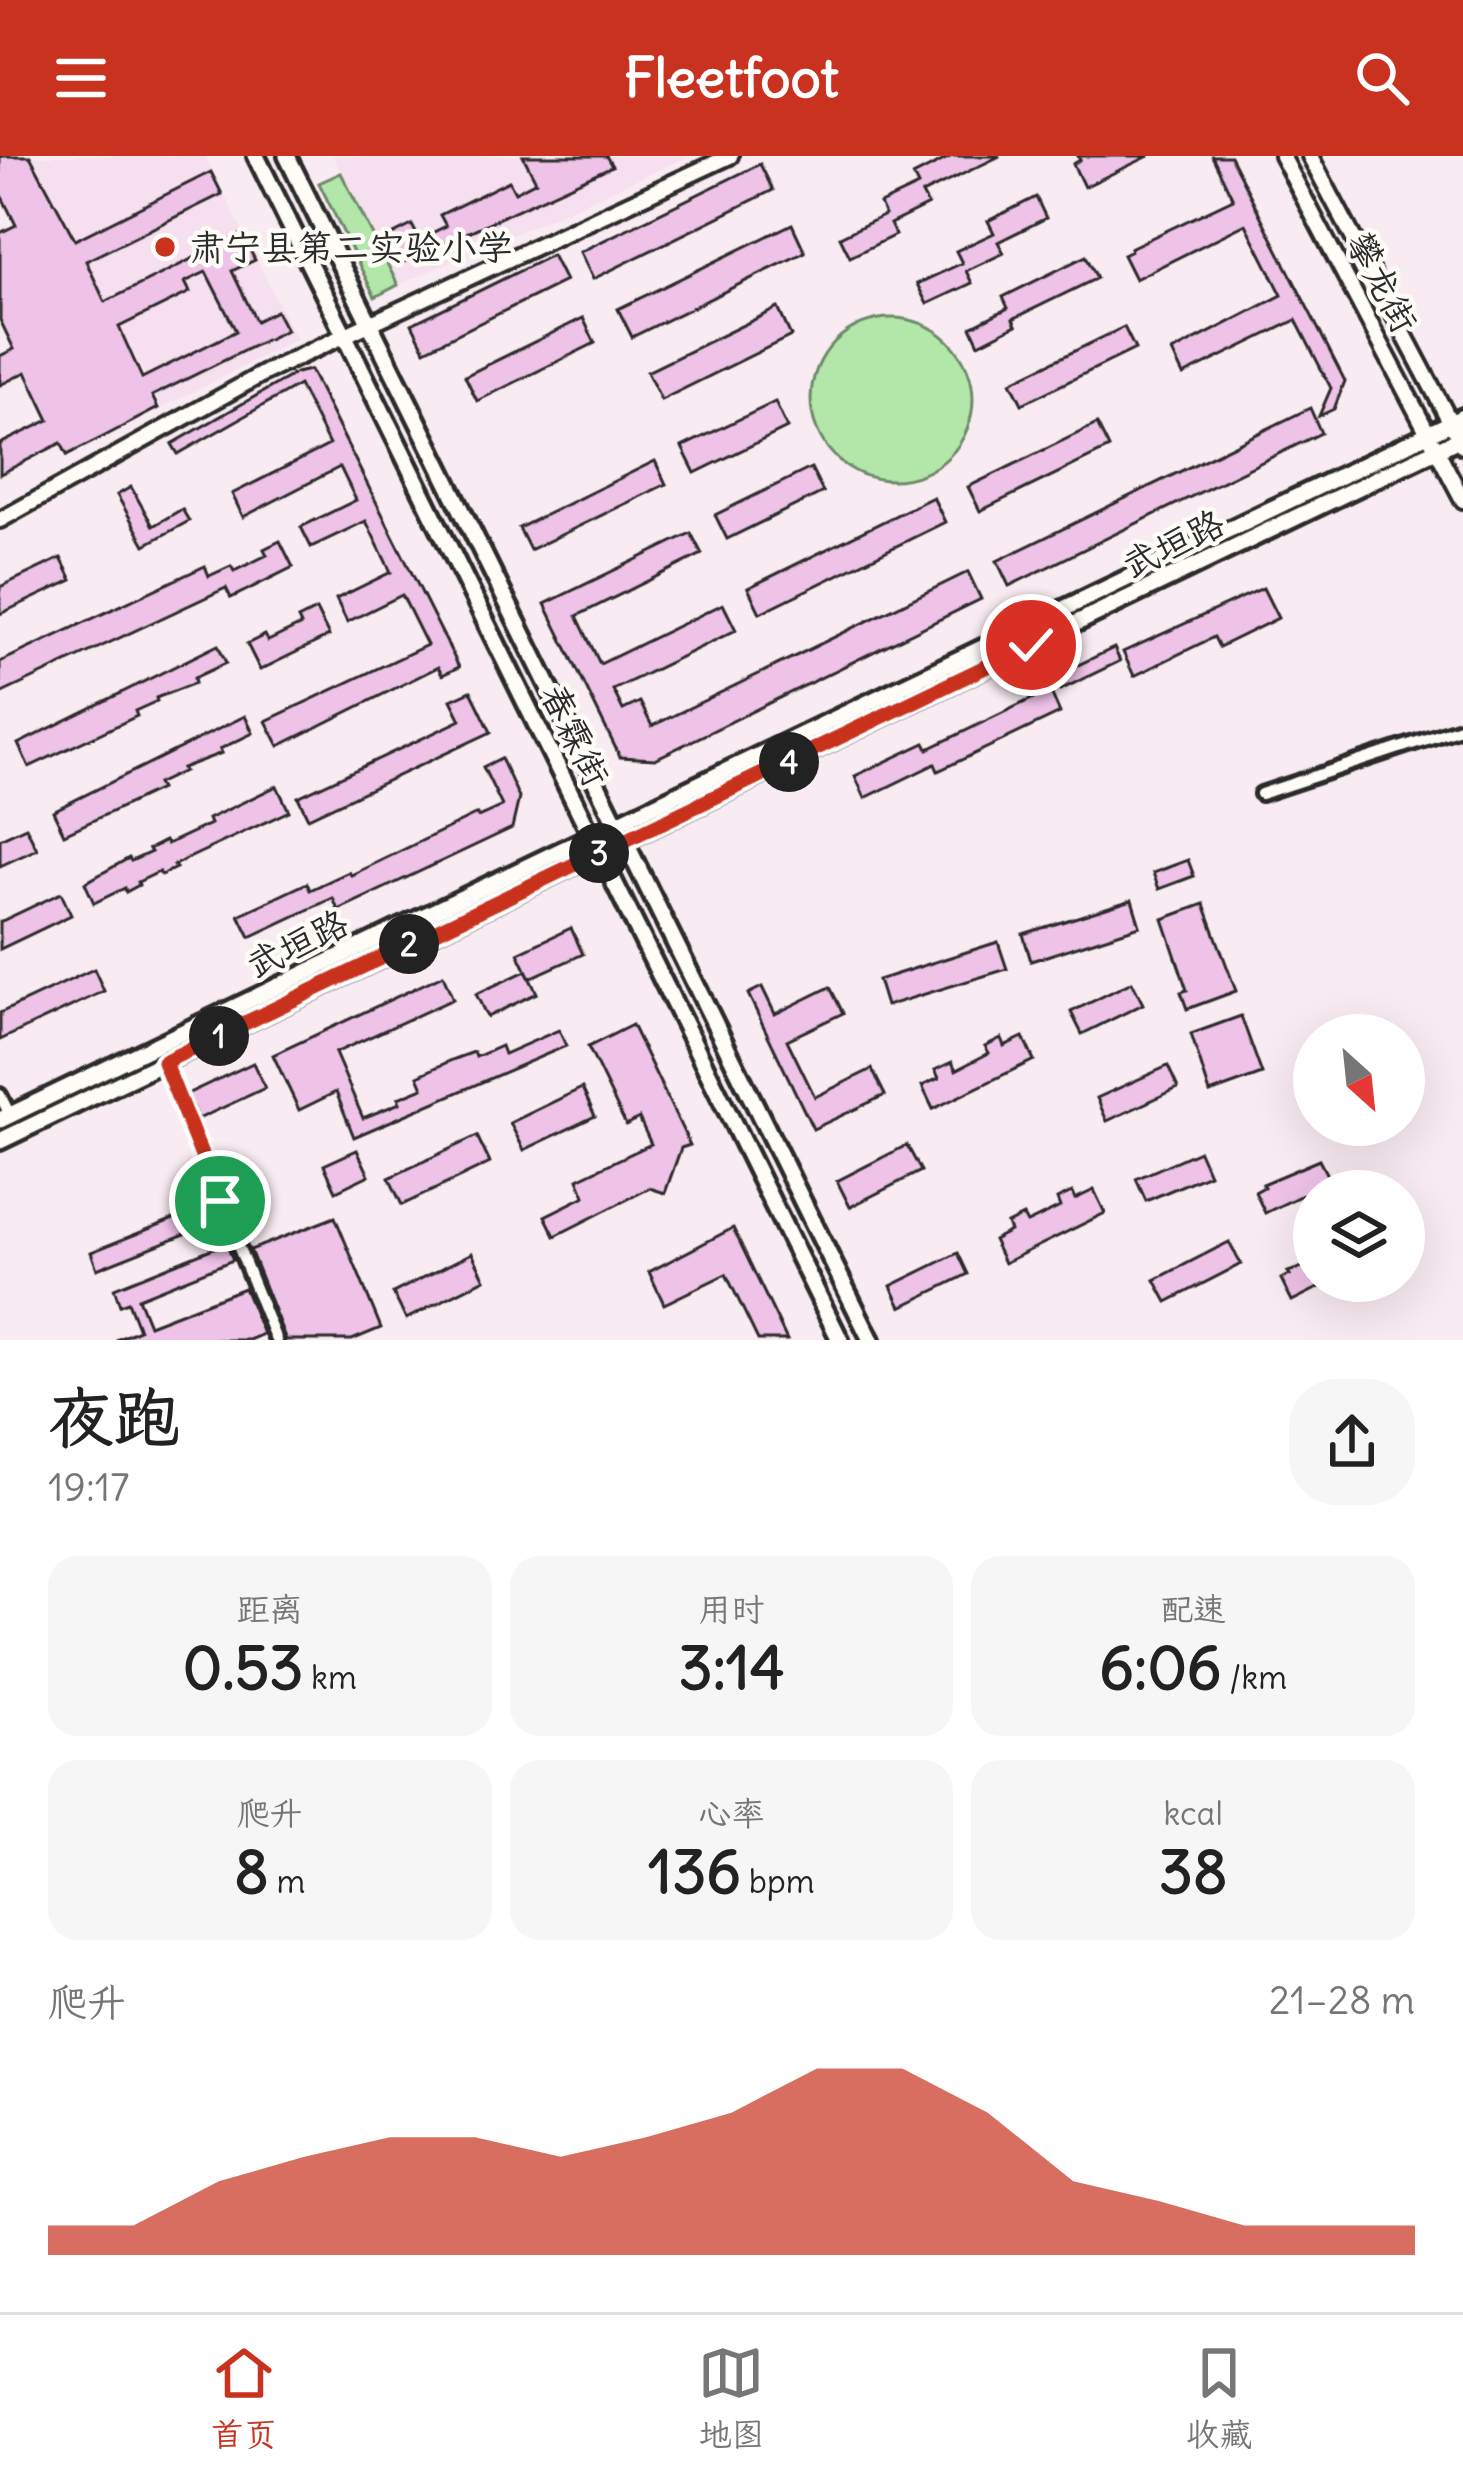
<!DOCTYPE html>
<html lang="zh">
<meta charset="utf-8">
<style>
:root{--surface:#fff;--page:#f6f6f6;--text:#222;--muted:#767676;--line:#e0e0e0;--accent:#c8321e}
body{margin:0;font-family:Delius,"LXGW WenKai TC",sans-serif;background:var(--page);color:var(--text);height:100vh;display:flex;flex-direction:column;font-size:45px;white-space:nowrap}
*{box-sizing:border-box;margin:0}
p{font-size:39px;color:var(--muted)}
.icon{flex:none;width:66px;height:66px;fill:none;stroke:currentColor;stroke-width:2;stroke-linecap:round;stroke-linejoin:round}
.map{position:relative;height:1184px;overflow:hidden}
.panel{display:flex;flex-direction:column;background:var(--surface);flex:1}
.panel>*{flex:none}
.needle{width:78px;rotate:153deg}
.controls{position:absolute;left:1293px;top:858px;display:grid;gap:24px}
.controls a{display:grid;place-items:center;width:132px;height:132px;border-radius:50%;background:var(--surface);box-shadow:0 12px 48px #0002;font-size:60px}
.pin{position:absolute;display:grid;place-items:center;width:102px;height:102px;color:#fff;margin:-51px;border:6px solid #fff;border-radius:50%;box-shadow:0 3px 12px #0007}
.km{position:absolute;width:60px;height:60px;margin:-30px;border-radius:50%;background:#222;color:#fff;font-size:33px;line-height:60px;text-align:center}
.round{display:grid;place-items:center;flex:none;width:126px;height:126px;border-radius:48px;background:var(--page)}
.head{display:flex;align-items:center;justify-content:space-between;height:204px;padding:0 48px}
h1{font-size:66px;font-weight:700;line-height:90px}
.figures{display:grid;grid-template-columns:repeat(3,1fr);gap:18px;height:204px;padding:12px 48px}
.figures div{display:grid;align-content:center;border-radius:30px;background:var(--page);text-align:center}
.figures b{font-size:60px;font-weight:700}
.figures small{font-size:33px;font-weight:400}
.figures p{font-size:33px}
.chart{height:336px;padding:24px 48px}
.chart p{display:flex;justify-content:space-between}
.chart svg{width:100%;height:216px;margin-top:12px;fill:var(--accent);opacity:.7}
header{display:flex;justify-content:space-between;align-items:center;height:156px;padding:0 48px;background:var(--accent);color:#fff;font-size:54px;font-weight:700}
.tab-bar{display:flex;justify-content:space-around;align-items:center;height:168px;border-top:3px solid var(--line);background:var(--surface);font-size:33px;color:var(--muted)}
.tab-bar a{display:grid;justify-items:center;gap:6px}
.tab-bar .on{color:var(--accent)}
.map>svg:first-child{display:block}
.built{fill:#f6dfef}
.green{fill:#b2e7a9;stroke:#6e896a;stroke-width:3}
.building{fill:#efc2e7;stroke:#2b2b2b;stroke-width:3;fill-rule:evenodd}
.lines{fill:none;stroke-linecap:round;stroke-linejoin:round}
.minor-casing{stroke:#2b2b2b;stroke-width:20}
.tertiary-casing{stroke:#2b2b2b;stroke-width:22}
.secondary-casing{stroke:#2b2b2b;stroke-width:24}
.minor{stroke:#fdfcf7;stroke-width:10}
.tertiary{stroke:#fdfcf7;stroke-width:14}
.secondary{stroke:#fdfcf7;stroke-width:15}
.route-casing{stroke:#fff;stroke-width:24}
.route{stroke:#c8321e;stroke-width:15}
.poi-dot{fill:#c8321e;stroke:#fdfcf7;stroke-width:4.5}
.labels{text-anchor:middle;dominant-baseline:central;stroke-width:9;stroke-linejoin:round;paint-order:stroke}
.poi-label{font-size:36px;fill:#2b2b2b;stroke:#fdfcf7;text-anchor:start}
.street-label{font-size:36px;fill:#2b2b2b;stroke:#fdfcf7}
</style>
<header><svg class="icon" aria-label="menu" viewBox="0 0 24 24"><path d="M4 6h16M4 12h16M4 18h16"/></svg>Fleetfoot<svg class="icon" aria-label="search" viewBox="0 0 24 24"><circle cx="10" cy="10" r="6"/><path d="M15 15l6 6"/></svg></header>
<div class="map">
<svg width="1463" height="1184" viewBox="0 0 1463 1184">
<rect width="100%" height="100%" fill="#f9ebf2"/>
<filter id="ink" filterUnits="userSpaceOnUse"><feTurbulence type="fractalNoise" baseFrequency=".00833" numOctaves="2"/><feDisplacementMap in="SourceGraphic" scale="24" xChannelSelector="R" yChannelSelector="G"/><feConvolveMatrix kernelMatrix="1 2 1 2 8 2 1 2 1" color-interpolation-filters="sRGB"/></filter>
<g filter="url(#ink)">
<g class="built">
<path d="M33,0H205L296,183L162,252Z"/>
<path d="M333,0H689L398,129Z"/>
</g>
<g class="green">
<path d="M341,17L398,129L375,141L319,27Z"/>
<circle cx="892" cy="243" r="81"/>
</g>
<g class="building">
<path d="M0,0H30L75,84L211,16L222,38L86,105L105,146L242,78L255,104L232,115L256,165L276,155L286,174L152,240L158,252L105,280L67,299L61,287L0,318V288L49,264L26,216L0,229V200L14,193L0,164V77L16,69L0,37ZM206,116L236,175L142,222L119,171L190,136L185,126Z"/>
<path d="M523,0H606L612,10L397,109L384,83L412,69L419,83L446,70L440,59L509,25L515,36L536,25Z"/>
<path d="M952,0H1000L922,38L928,49L890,68L895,79L850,101L840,81L885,59L880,48L918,30L913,20Z"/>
<path d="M1078,0H1149L1084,31L1073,8L1080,4Z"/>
<path d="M1212,0H1230L1345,225L1334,253L1319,260L1331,232L1296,164L1183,219L1172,196L1282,139L1246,68L1135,123L1123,99L1131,95L1130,92L1233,43Z"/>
<path d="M760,8L773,34L593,123L580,96Z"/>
<path d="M1036,41L1046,62L998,86L1004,97L966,115L972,127L927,148L917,128L962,107L956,95L994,77L988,65Z"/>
<path d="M792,68L805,96L632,181L618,153Z"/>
<path d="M552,99L565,125L425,194L412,168Z"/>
<path d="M1086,100L1097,122L1013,163L1016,169L979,188L971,171L1008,152L1003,141Z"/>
<path d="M778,152L791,180L661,244L647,216Z"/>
<path d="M583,162L595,187L477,245L465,220Z"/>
<path d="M1124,171L1135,193L1022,248L1011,226Z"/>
<path d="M310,214L459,511L442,519L438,511L279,590L266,565L427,489L402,439L347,466L336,443L391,416L366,365L311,391L301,371L356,344L340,311L243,361L232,338L329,289L299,229L178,298L172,288L296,217Z"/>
<path d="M775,246L787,272L695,317L682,291Z"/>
<path d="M1310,252L1321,277L1009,430L997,405Z"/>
<path d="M1097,268L1109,292L980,355L968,331Z"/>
<path d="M655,305L666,328L530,394L519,372Z"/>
<path d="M811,312L823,336L727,383L715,359Z"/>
<path d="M131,331L153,370L182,353L189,365L145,389L117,339Z"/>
<path d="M933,341L945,366L760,457L748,432Z"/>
<path d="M691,377L702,398L577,460L600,508L723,448L736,474L613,534L623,554L640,546L652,570L968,416L981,443L655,603L620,601L545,448Z"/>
<path d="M280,385L293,411L231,442L226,432L0,538V506L205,410L209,420L231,410L234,415L267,399L264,393Z"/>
<path d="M61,402L72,424L0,458V431Z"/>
<path d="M1263,432L1278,462L1219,491L1214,481L1134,520L1123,496Z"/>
<path d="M316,454L329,480L260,514L247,488L265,479L268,485L301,469L298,463Z"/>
<path d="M218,489L226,507L194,522L195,527L156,542L157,545L135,555L137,560L29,611L18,588Z"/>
<path d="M1114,492L1120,505L1060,534L1053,521Z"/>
<path d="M1050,534L1060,557L938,615L935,608L865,642L855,620L925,587L928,593Z"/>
<path d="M471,535L491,576L308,662L298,641L461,564L451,544Z"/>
<path d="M245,560L253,577L220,593L222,597L182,612L184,615L157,628L160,633L64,678L53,655Z"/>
<path d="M501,602L519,642L512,672L338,754L333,742L250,781L239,759L307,727L310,734L349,716L351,719L477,658L478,661L502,650L483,611Z"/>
<path d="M277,630L289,655L174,709L176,712L161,719L159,716L138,726L139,729L126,736L125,732L94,747L85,727L129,702L131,705L151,696L149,693L165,685L167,688L210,668L208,663Z"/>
<path d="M26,671L37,693L0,710V683Z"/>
<path d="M1188,704L1194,720L1159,733L1153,717Z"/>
<path d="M61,737L71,759L0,793V766Z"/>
<path d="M1132,744L1140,770L1031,805L1023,778Z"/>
<path d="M1204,748L1236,835L1187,853L1181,836L1187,834L1163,763Z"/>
<path d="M571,772L583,798L530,822L518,797Z"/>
<path d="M998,786L1007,813L886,850L878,824Z"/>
<path d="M94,813L104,835L0,884V857Z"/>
<path d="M526,815L537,837L487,861L476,838Z"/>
<path d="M443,819L453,843L335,897L363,962L400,947L398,942L423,932L418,920L452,904L474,896L476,901L501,890L504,898L559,874L566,890L354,981L336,936L299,954L273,899Z"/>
<path d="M1132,826L1143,848L1082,878L1071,856Z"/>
<path d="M762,831L775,858L830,831L843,857L787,884L815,941L872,913L885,939L813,973L748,838Z"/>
<path d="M1241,860L1262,918L1210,937L1191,878Z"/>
<path d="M632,869L690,989L681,992L665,1037L650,1032L555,1080L545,1060L585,1040L578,1023L651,988L639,962L626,969L588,891Z"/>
<path d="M1023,881L1034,904L933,953L922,930L939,922L935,914L952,906L956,914L989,897L985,890L1001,882L1004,890Z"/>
<path d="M253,907L265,932L198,963L187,938Z"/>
<path d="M1168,910L1178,932L1107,965L1097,942Z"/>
<path d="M582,932L595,960L524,994L510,967Z"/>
<path d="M477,980L490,1007L402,1049L389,1022Z"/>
<path d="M907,989L921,1015L850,1051L837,1025Z"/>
<path d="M357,994L369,1019L336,1035L324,1009Z"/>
<path d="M1199,995L1209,1018L1146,1045L1136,1023Z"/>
<path d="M1319,1004L1330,1025L1265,1057L1255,1036L1264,1031L1262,1028Z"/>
<path d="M1094,1034L1105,1057L1004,1107L993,1084L1010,1075L1007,1068L1023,1060L1027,1067L1060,1051L1057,1043L1072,1036L1075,1043Z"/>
<path d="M211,1048L218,1065L97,1113L91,1096Z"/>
<path d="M335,1061L381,1172L352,1184H286L250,1094Z"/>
<path d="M733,1072L787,1184H758L726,1118L664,1148L649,1116Z"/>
<path d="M1229,1086L1241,1108L1167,1146L1155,1124Z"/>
<path d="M226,1087L233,1104L138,1142L149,1169L244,1132L263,1178L249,1184H116L139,1174L128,1146L120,1149L114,1132Z"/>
<path d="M472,1097L485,1123L406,1163L393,1137Z"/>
<path d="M958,1097L968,1118L901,1151L891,1130Z"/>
<path d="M1314,1107V1125H1332L1292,1145L1281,1123L1290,1119L1288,1116Z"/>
</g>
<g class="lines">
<defs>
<g id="minor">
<path d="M1261,638L1463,571"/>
<path d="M164,906L276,1184"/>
<path d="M0,939L10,959"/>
</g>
<g id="tertiary">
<path d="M1282,0L1463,344"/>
<path d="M1310,0L1463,290"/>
<path d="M0,364L266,216L730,0"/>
</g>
<g id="secondary">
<path d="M256,0L840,1184"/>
<path d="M287,0L871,1184"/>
<path d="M0,964L1463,261"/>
<path d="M0,985L1463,281"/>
</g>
</defs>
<use href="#minor" class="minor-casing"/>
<use href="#tertiary" class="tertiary-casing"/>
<use href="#secondary" class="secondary-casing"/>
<use href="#minor" class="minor"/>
<use href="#tertiary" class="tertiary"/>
<use href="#secondary" class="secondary"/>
</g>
</g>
<g class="lines" filter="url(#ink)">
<defs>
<path id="route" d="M220,1045L164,906L1031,489"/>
</defs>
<use href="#route" class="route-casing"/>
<use href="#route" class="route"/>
</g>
<circle class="poi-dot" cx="165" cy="91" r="12"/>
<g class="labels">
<g class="poi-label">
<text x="189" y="91">肃宁县第二实验小学</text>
</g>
<g class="street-label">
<text transform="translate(1382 126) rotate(62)">攀龙街</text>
<text transform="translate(1173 388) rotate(-26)">武垣路</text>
<text transform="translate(575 579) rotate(64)">春霖街</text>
<text transform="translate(297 788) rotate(-26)">武垣路</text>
</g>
</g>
</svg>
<div class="controls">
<a><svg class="needle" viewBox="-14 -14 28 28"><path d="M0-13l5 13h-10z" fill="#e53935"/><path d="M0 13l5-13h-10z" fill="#767676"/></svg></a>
<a><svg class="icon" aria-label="layers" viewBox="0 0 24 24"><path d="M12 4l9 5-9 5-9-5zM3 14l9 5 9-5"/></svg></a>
</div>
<div class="pin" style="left:220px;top:1045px;background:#1e9e55"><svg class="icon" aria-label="arrive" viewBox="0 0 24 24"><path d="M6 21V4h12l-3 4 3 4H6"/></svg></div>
<div class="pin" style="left:1031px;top:489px;background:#d93025"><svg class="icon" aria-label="check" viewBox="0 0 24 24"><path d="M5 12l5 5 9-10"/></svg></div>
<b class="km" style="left:219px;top:880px">1</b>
<b class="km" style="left:409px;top:788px">2</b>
<b class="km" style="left:599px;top:697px">3</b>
<b class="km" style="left:789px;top:606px">4</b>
</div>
<section class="panel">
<div class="head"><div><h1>夜跑</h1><p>19:17</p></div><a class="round"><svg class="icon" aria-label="share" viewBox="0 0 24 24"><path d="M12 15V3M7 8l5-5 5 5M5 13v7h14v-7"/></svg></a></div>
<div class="figures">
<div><p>距离</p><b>0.53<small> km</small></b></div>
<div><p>用时</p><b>3:14</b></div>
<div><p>配速</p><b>6:06<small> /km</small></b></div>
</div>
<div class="figures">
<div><p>爬升</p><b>8<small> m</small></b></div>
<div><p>心率</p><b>136<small> bpm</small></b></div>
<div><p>kcal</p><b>38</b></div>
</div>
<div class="chart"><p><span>爬升</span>21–28 m</p>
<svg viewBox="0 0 160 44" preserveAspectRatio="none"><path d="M0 44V38L10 38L20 29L30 24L40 20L50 20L60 24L70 20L80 15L90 6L100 6L110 15L120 29L130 33L140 38L150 38L160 38V44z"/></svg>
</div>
</section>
<nav class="tab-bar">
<a class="on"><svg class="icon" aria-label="home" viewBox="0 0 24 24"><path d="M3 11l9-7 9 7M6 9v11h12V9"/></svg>首页</a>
<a><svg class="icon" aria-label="map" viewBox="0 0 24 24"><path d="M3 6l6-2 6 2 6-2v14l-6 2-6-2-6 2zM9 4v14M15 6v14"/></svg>地图</a>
<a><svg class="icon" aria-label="saved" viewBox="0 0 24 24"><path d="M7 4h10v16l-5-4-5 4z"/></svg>收藏</a>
</nav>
